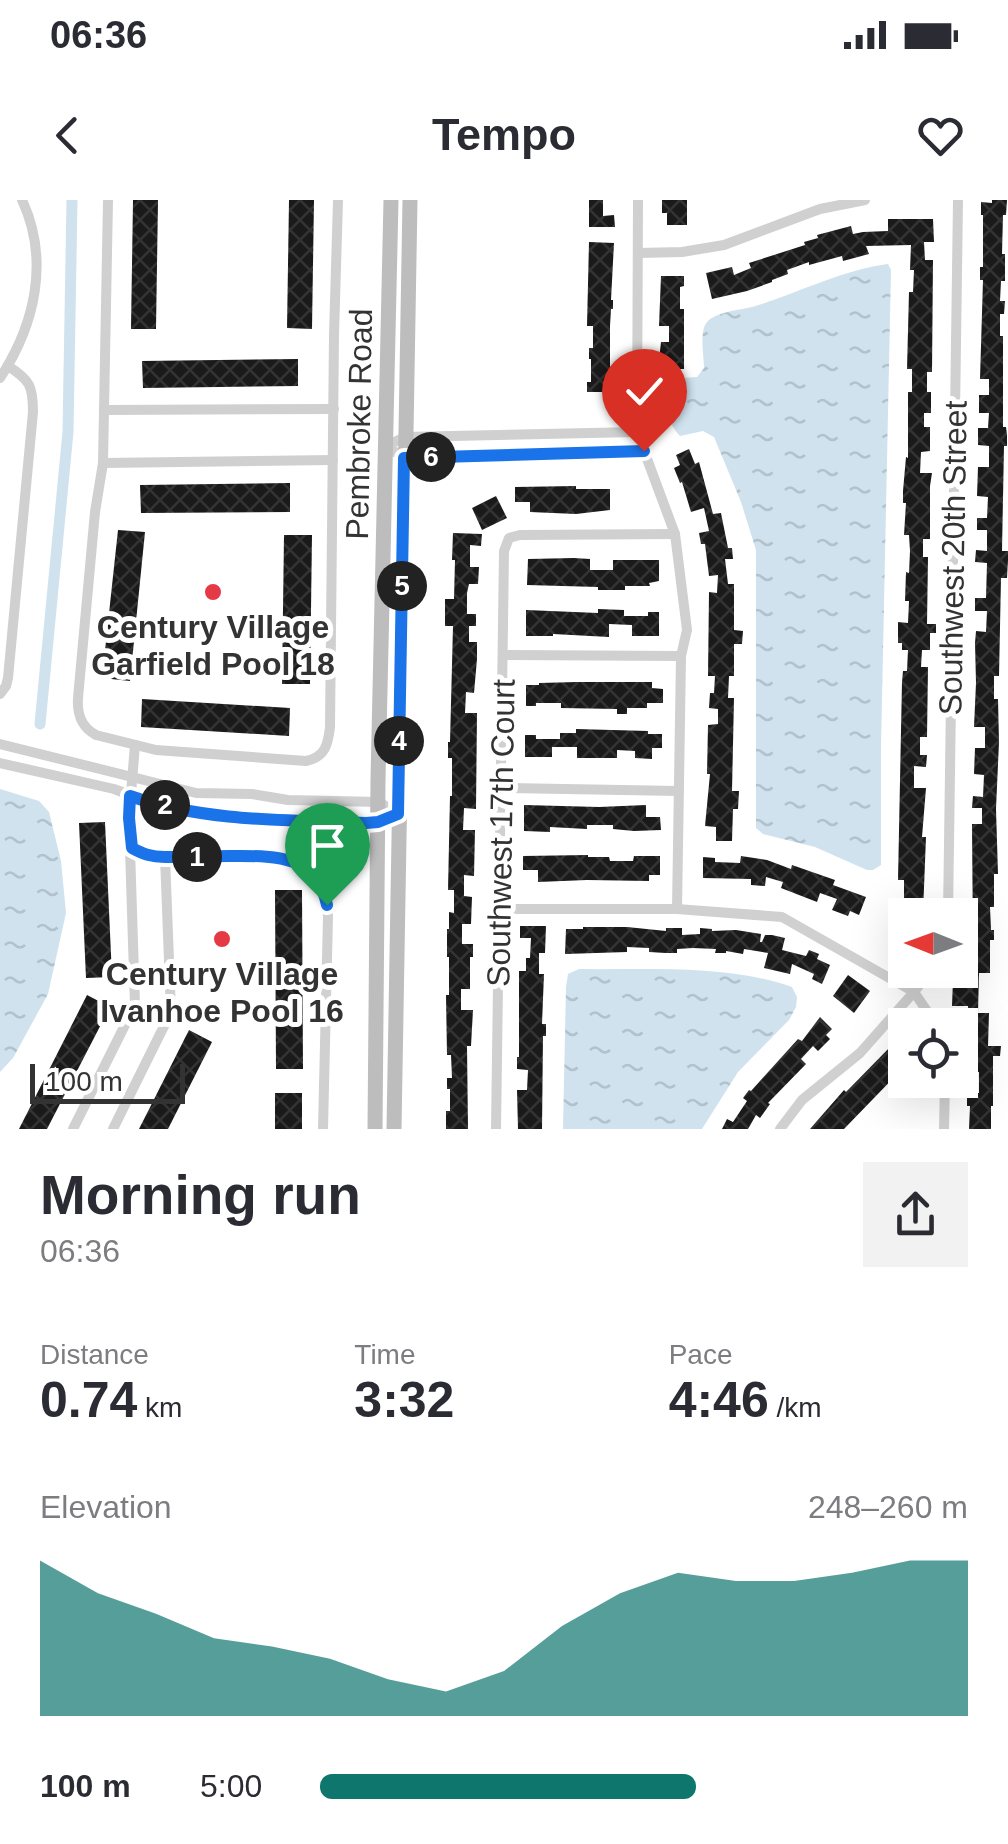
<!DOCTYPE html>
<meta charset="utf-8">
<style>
:root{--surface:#fff;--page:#f2f2f3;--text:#2b2b33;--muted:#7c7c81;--accent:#0f766e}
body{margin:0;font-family:Helvetica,sans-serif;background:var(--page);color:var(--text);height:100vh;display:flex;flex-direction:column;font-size:38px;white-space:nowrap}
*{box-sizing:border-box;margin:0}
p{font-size:32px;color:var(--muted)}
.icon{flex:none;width:55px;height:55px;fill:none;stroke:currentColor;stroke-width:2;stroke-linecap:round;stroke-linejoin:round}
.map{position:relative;height:929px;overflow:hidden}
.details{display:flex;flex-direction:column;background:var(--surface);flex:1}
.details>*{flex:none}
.needle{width:65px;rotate:271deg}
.controls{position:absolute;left:888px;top:698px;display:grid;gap:20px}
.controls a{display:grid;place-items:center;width:90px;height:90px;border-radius:0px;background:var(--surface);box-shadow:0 10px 40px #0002;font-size:50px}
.scale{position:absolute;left:30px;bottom:25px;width:155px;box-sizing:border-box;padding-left:10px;border:5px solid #333;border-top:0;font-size:28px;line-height:35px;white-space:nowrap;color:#333;-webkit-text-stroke:8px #fff;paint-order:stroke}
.pin{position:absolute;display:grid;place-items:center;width:85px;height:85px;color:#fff;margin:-102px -42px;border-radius:50% 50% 50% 0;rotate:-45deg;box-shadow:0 0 10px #0007}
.pin .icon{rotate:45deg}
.km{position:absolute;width:50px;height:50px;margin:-25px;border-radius:50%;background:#222;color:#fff;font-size:28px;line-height:50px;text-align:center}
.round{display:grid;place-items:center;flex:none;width:105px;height:105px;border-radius:0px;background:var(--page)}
.overview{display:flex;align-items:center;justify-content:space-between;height:170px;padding:0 40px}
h1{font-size:55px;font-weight:600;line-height:75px}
.metrics{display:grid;grid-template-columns:repeat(3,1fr);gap:15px;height:170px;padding:10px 40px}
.metrics div{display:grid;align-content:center}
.metrics b{font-size:50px;font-weight:600}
.metrics small{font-size:28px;font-weight:400}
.metrics p{font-size:28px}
.chart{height:280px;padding:20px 40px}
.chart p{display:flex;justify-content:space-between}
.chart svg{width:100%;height:180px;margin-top:10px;fill:var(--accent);opacity:.7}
ul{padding:0 40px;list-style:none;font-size:32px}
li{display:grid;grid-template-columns:160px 120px 1fr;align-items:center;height:75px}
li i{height:25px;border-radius:12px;background:var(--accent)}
.status{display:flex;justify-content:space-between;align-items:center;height:70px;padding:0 50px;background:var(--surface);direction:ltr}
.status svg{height:28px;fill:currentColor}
header{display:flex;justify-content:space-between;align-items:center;height:130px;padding:0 40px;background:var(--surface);font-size:45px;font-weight:600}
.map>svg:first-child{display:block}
.water{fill:url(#water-ripples)}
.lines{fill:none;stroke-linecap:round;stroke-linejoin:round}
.canal{stroke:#cfe2ee;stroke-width:11}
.building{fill:url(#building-cross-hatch)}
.minor{stroke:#d0d0d0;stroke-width:10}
.secondary{stroke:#bdbdbd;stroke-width:15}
.route-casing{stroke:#fff;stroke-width:20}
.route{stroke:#1a73e8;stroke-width:12}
.poi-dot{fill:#e63946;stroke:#fff;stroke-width:4}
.labels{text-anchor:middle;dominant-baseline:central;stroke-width:10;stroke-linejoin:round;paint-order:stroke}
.street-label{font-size:32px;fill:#333;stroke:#fff}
.poi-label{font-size:32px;font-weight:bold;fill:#333;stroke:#fff}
</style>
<div class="status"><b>06:36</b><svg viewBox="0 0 49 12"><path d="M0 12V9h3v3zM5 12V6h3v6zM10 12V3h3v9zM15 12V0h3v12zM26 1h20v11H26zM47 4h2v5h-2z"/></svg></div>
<header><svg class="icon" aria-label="back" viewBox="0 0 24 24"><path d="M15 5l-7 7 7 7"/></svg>Tempo<svg class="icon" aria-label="heart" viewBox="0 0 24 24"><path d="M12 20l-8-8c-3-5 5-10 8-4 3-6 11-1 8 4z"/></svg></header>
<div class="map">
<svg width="1008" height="929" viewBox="0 0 1008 929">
<defs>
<pattern id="water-ripples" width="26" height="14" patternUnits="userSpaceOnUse" patternTransform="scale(2.5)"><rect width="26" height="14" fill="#cfe2ee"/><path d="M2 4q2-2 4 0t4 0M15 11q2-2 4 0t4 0" fill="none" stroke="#b2c2cd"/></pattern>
<pattern id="building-cross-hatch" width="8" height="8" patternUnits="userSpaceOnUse" patternTransform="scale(2.5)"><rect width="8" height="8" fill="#1a1a1a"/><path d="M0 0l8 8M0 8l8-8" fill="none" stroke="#333"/></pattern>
</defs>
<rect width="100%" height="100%" fill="#fff"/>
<g class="water">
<path d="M888,64L891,70L881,547V665L873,670H867L815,647L763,634L756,628V350L741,302L714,237L703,231L680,236C666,221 661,198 667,179L697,177L704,168C704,156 699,131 707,122C716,112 739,110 752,107C797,94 841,70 888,64Z"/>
<path d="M0,589L39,601L49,612L61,661L66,713L48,794L13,858L0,872Z"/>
<path d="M579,769C648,770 727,764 792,787L797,797L796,807L789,820L738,872L702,929H563L566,787L568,774Z"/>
</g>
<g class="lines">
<path class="canal" d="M40,524L68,232L72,0"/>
</g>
<g class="building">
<path d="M133,0H158L156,129H131Z"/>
<path d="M289,0H314L312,129L287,128Z"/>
<path d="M589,0H603V16L614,15L615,27H589Z"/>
<path d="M662,0H687V25H667V13H662Z"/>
<path d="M992,0H1007L1006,15H1003L1002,54H1005V81H1001L1000,101H1005L1004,114H1000V136H1003V227H1006L1007,235V246H1004L1002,351H1008V360L1007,378H1001L999,476H994V499H998L999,542L996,609L998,674H994V707H990L991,730H994V740H990V773H979L978,813H989L988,846H1001L1000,856H993V906H991V929H969L970,906H967V893H979V872H968V806H952L953,779H968V747H973L972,624H982V608H972L973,596L983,597L984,575L974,574L975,548H985V527H974L976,483L975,443L976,431L986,432L987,411H975V398H986L987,363L975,362L976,350L987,351V330H977V318H987L988,297L977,296L978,267H989V246L978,245V228H988L989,213H979V195H989V179H980L983,80H980V67H983V15H981V2L992,3Z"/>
<path d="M888,19H933L934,42H924L925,60H933L932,172H927V192H931V213H924V227H930V251L921,252L920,273H932L930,286V339H923V357H928L927,424H936V433H930V450H922L921,467H928L927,537H920V555H927L926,567L914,566V588H926L922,637H926L923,713H900V702H904V680H898L902,482L903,471H907L908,450H902V443H898V422L908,423L909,401H905L906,372L909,373L910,351L909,335H904L906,303H903V291L906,257L908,258V192H912V169H907L909,92H913L914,70H910L911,45L866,46L869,54L843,61L842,56L809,65V62L787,70L788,74L772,80V82L747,91L712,99L706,73L732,67L734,75L751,68L749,63L805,45L804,42L818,38L817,35L851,26L853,34L863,32L888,31Z"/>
<path d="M589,42L614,43L611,100H613V109H611L610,126V192H587V182H591V159H589V148H593V126H587Z"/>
<path d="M661,76H684V86L680,87V109H684V169H658L661,142H669V126H659Z"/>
<path d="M298,159V186L143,188L142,161Z"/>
<path d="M689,249L695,264L699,262L713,314L721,313L728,348H732L733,359H725L728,384H734V430L743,431L742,444H734V476H729L728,498H734L732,591H739L738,609H733L732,641H716V627L705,626L710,574H707L708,525L718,524V509L709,508L710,493H714L715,476H708L709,392L717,393L718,375L709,376L705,344H701L699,333L709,331L704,308L691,312L682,282L680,283L674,268L680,265L676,255Z"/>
<path d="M290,283V312L141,313L140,285Z"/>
<path d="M576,286V289H610V310L576,314L530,312V302H515V287Z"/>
<path d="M496,296L507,318L482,330L472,308Z"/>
<path d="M118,330L145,332L130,481L102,478Z"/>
<path d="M453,333L482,334L481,346L470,345V367H479L478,384H469L467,393V414H476V426H469V442H477V459L474,493L466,492L465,513H477L476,609L464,608L463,630H475L474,676L464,675V696L472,697L471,724H462V744H473V757H470V789H461V810H473L471,846H467L468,929H446V911H450V889H447V878H452L451,855H447L446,795H449V757H447V729H449V712L454,713V690H448L450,596H452V558H448V542H450L453,426H445V399H454L455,360H452Z"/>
<path d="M284,335H312L310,484H282Z"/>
<path d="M574,358L590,359V370H613V360H659V381L649,383L650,386H625V390H598V387L527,385L528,359Z"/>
<path d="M598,409L624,410V416H648V412H659V436H632V425L609,424V437L553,434V436H526V410L598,413Z"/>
<path d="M577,482H652V488L663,489V503H647V508H627V514H617V509L561,508V503H536V506H526V485H539V483Z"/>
<path d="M142,499L290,508L289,536L141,527Z"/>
<path d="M576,529L648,531V534H662V548H652V559L635,558V551L617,550V558H577V547H552V557H525V535H536V539H560V533H576Z"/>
<path d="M524,605L599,607L646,605V617H660L661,630L634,631L613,629V625H587V629L550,627V632L524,631Z"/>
<path d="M105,622L112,777L86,778L79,623Z"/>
<path d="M588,655V657H609L610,661H633L634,656H660V675H649V681L587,680L538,682V670H523V656Z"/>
<path d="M741,656L767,660L791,669L792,665L835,680L833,685L866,697L859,715L850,711L848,716L832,710L837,699L820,693L817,702L781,688L783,682L766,677L765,686L751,685V679L703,678V657L715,658V662L740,663Z"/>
<path d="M275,690H302L303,869H276Z"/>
<path d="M520,726H546L545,753H539V774H544L542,824H546V836H543L542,929H518L517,890H527L528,870L517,869V857H519V771H526V758H530L531,738H520Z"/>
<path d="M583,727H627L666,731V728H682V735L700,734V728L712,729V731L736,730L761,734L760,742H762L765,735H772L785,738L782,750L806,756L809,750L819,754L817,759L830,765L822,784L812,779L814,774L792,764L790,774L764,768L768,753L744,749L743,754L726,751V753H715L716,749L693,748L677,749V753H666L649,752V748L627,747V752L565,754L566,729H583Z"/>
<path d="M848,775L870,791L854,813L833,796Z"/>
<path d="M87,795L110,807L47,929H19Z"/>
<path d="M820,817L832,829L826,835L830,839L818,851L813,846L801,859L806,864L768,903L770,904L760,918L756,915L748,929H722L727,919L733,922L747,901L743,898L749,890L751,891L798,839L802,841Z"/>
<path d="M189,830L212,842L168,929H139Z"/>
<path d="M893,844L905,858V866L844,929H810L844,890L846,892Z"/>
<rect x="275" y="893" width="27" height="36"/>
</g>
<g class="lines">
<g class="minor">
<path d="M108,0L103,263L95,312L78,498C77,514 81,527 96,535L156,550L306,561C325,557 328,545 330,527L334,135L338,0"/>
<path d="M638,0L637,232L675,334L687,430L681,456L677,709"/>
<path d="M638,53L682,52L724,45L820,9L865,0"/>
<path d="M0,178C35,125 50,60 22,0"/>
<path d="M104,210L334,209"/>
<path d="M386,246L404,258L644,251"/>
<path d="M386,246L405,237L637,232"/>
<path d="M103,263L333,260"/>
<path d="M504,455L681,456"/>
<path d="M0,494L6,486L8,478L33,212C33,186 30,180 8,166"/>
<path d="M0,544L196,593L252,594L288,600L379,602L398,614"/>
<path d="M0,563L114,589L143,600L226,616L366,623L379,622L398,614"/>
<path d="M502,588L679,591"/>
<path d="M132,648L149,657H282C311,666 325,686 328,716L323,929"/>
<path d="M500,709H677L782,717L914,792L860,853L802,900L780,929"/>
<path d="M948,715L958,0"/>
<path d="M931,770L914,792L931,817L934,825"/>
<path d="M73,929L135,805L129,618L135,545"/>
<path d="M113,929L171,812L165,657"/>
<path d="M496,929L504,351L509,338L520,335L675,334"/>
<path d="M944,929L945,880"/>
</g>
<g class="secondary">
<path d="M375,929L378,580L391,0"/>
<path d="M394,929L410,0"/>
</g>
</g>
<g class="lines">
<defs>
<path id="route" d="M327,705C316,653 273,656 230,656C208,656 187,657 165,657C151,657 143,654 132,648L129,618L130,596C205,622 288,620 366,623L378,622L398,614L404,258L644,251"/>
</defs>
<use href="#route" class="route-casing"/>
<use href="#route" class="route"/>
</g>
<g class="poi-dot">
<circle cx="213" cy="392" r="10"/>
<circle cx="222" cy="739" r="10"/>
</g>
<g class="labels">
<g class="street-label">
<text transform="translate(359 224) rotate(-89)">Pembroke Road</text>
<text transform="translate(953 358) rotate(-89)">Southwest 20th Street</text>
<text transform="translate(501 633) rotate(-89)">Southwest 17th Court</text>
</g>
<g class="poi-label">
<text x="213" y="427">Century Village<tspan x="213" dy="37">Garfield Pool 18</tspan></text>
<text x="222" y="774">Century Village<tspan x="222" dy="37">Ivanhoe Pool 16</tspan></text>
</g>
</g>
</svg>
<div class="controls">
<a><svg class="needle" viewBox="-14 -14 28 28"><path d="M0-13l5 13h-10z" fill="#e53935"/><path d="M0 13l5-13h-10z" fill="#7c7c81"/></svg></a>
<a><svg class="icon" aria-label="locate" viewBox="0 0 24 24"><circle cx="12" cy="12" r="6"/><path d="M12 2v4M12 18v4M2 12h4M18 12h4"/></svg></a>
</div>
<div class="scale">100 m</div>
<div class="pin" style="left:327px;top:705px;background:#1e9e55"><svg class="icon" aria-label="arrive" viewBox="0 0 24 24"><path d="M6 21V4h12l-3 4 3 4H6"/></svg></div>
<div class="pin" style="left:644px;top:251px;background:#d93025"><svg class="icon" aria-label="check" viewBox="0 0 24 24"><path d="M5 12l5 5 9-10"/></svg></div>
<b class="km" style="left:197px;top:657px">1</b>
<b class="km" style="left:165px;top:605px">2</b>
<b class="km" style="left:399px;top:541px">4</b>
<b class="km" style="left:402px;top:386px">5</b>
<b class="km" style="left:431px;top:257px">6</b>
</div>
<section class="details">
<div class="overview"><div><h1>Morning run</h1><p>06:36</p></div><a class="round"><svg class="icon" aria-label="share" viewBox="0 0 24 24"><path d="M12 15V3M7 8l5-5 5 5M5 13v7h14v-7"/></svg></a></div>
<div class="metrics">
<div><p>Distance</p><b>0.74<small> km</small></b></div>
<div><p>Time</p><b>3:32</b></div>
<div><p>Pace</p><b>4:46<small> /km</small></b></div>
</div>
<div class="chart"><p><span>Elevation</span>248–260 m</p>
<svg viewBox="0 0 160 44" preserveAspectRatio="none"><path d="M0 44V6L10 14L20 19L30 25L40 27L50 30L60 35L70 38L80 33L90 22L100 14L110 9L120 11L130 11L140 9L150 6L160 6V44z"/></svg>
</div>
<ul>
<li><b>100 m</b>5:00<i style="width:58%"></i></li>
</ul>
</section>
